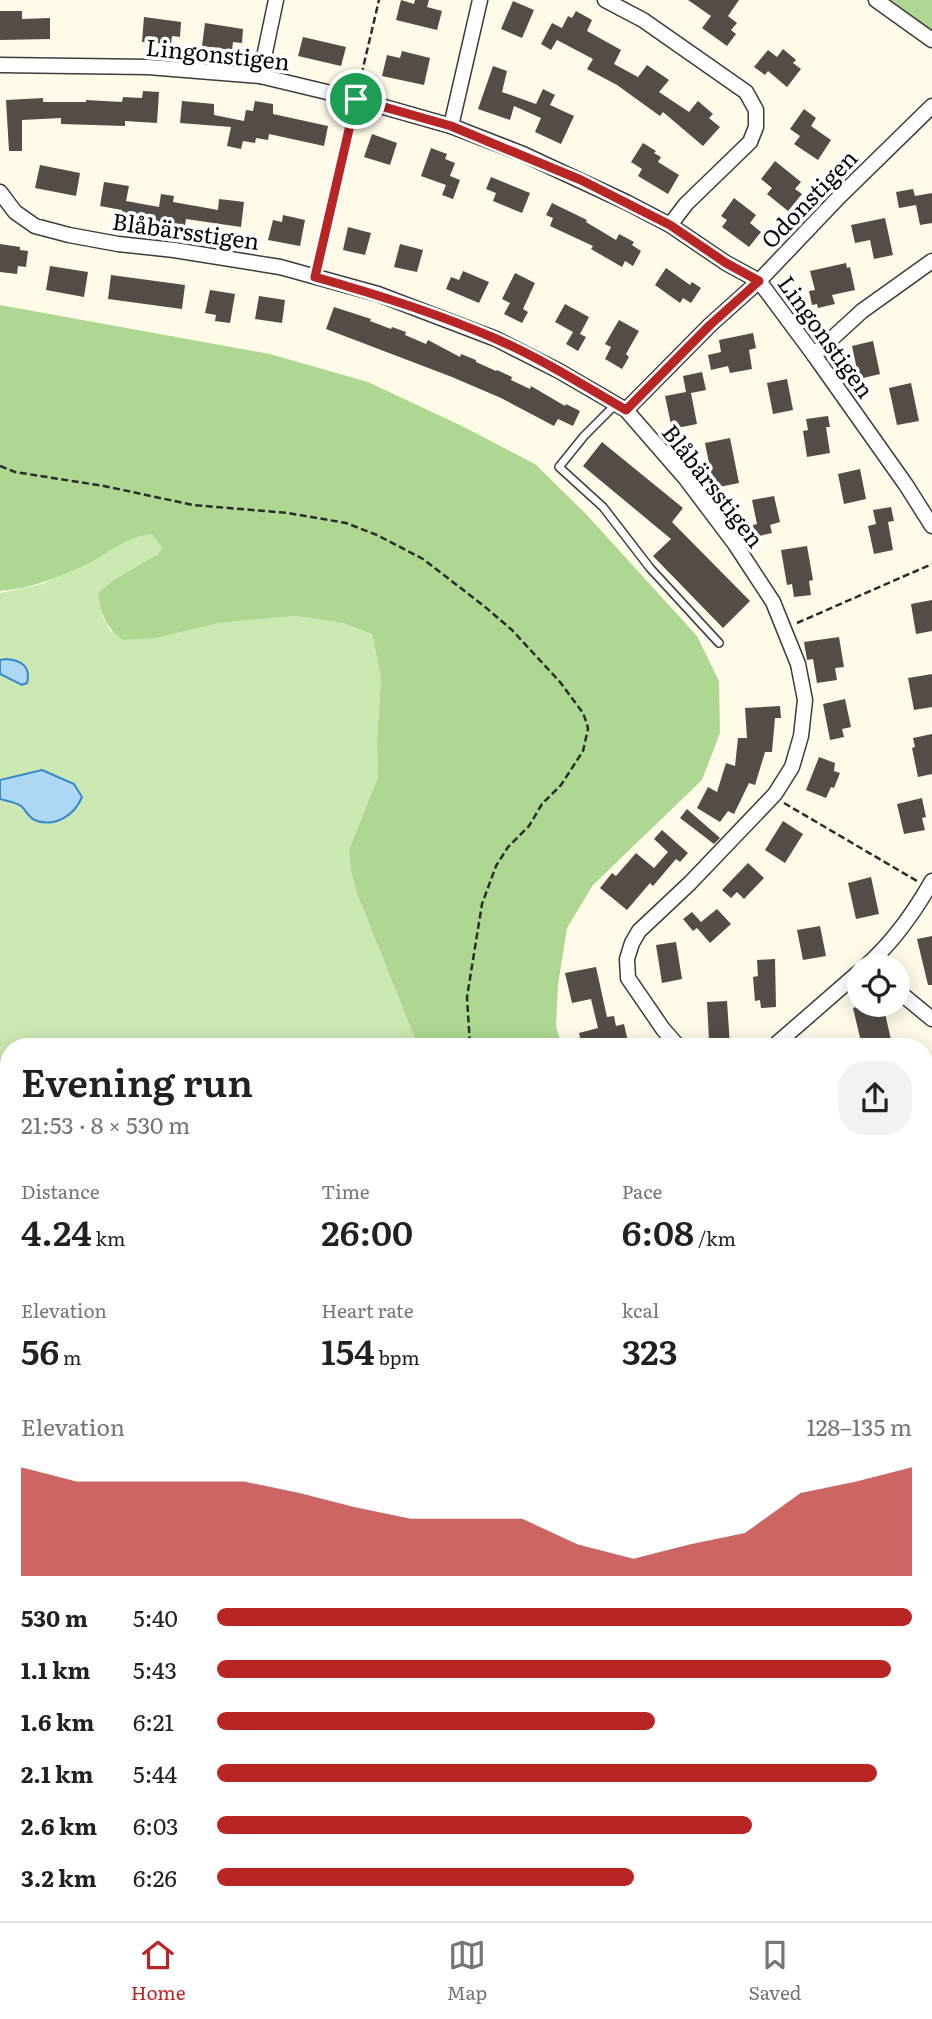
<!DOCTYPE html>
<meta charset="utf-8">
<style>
:root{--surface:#fff;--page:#f2f2f2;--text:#202124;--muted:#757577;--line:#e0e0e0;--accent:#b82525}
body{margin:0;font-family:Literata,serif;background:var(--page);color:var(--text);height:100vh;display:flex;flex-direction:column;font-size:26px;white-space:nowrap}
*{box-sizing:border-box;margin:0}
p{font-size:23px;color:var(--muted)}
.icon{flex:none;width:38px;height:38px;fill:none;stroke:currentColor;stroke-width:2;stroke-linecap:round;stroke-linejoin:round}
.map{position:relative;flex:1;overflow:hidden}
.side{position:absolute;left:0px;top:1038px;width:933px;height:884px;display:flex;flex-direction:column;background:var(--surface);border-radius:28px 28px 0 0;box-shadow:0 4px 18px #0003}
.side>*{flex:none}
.fabs{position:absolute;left:847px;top:954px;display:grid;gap:14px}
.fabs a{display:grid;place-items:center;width:63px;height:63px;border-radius:50%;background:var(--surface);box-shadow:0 4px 18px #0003;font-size:35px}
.pin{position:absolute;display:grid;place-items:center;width:60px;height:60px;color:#fff;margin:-30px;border:4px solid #fff;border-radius:50%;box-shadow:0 2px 7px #0007}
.round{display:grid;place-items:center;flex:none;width:74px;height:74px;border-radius:28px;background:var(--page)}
.summary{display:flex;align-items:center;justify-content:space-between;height:119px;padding:0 21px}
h1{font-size:38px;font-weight:600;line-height:52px}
.metrics{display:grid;grid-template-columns:repeat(3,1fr);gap:10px;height:119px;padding:7px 21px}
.metrics div{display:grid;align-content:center}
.metrics b{font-size:35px;font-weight:600}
.metrics small{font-size:19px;font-weight:400}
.metrics p{font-size:19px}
.chart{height:196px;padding:14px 21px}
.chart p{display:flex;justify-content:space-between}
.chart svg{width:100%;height:126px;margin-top:7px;fill:var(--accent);opacity:.7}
ul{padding:0 21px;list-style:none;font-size:23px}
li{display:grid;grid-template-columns:112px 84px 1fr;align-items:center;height:52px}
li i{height:18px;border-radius:9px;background:var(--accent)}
.dock{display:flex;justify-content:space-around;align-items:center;height:98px;border-top:2px solid var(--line);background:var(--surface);font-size:19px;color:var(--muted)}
.dock a{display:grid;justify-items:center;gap:4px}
.dock .current{color:var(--accent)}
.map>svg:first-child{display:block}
.green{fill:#cce8b3}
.forest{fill:#aed892}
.water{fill:#add7f5;stroke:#3588cb;stroke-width:2}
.building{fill:#534c47}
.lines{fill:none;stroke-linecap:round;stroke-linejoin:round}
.service-casing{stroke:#3d3d3d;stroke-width:10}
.minor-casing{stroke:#3d3d3d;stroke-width:17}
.path{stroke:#2c2c2c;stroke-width:2.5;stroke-dasharray:7 3.5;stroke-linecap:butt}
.service{stroke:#fff;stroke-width:7}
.minor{stroke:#fff;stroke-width:14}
.route-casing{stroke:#fff;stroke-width:14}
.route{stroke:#b82525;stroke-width:9}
.labels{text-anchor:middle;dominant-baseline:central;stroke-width:7;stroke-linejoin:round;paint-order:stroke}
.street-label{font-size:23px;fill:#0a0a0a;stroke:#fff}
</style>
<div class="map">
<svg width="932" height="1921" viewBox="0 0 932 1921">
<rect width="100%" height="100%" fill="#fffbe8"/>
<path class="green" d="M152,534L162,548L158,554L115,579L102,616L111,632L156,638L219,623L295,616L343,623L372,634L381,678L377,741L378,777L349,850L351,871L356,891L418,1046H9V1657L0,1647V593L42,584L94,560L134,536Z"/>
<g class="forest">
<path d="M877,0H932V40Z"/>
<path d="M0,305L270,354L368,382L462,426L535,464L586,514L697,636L719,681L720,733L702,780L593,885L567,928L558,985L556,1026L562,1046H418L356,891L351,871L349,850L378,777L377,741L381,678L372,634L343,623L295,616L219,623L156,638L123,640C105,627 101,614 98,593L115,579L158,554L162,548L152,534C126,537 115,549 93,561C63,576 34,588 0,591Z"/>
<path d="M932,1289V1403H924V1295Z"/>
</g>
<g class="water">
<path d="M6,659C22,660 31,667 27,683L22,685L0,674V660Z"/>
<path d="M42,770L74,784L82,797C75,814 57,827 37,821C28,818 27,811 21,806C16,802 6,801 0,799V780Z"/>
<path d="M924,1547L932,1553V1921H0V1652L9,1662V1913H924Z"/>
</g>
<g class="building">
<path d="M401,0L414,4L415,0H429L427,7L442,11L437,30L396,20Z"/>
<path d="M688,0H739L728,16L737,23L731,30L736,34L727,46L702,28L711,16Z"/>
<path d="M513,1L534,10L522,38L501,29Z"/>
<path d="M0,11H22V19L50,18V39L0,40Z"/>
<path d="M576,11L592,20L587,31L621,50L614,64L638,77L647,65L669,80L659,92L689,112L698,101L713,114L709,118L720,127L703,146L663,112L660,116L617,85L587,69L593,59L557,40L551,50L541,44L552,23L562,28L568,16L572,18Z"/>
<path d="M144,17L181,22L180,37L172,36L171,44L142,42Z"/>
<path d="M205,23L243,29L242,43L233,42L232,50L202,46Z"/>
<path d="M303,37L346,47L341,66L298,56Z"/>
<path d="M783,49L796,60L793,63L801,69L787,87L768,71L765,75L754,67L768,50L777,57Z"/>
<path d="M402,51L430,58L424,85L382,76L387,55L400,58Z"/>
<path d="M493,66L507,71L502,92L536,104L543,89L555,95L550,105L574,116L561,144L535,132L541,118L514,106L510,120L478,109Z"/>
<path d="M143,91L159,92L157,123L125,121V126L61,124V118L22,120V151H9L6,100L43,98V102H86V100L122,102L123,97L142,98Z"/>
<path d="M182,101L214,104V115L244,121L246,110L253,111L255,101L273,104V114L328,126L324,146L269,134L268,140L256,138L255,143L243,141L241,149L227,146L231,127L180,123Z"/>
<path d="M804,109L816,118L811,126L831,140L818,160L794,144L800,136L790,129Z"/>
<path d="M372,134L397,143L390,165L364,157Z"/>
<path d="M643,143L656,151L654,153L661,157L658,162L679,175L668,194L638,176L642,169L631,162Z"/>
<path d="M431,148L447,154L445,159L455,163L450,176L460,180L453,199L442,195L446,185L421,176Z"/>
<path d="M775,161L801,182L795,189L802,194L788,211L767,194L772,188L761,179Z"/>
<path d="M40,165L80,173L76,196L35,188Z"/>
<path d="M491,177L530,193L522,213L493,201L496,193L486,189Z"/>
<path d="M104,182L129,186L126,201L159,207L161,194L174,196L173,202L218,210L219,199L244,202L241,227L186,219L185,226L121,216L122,210L100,206Z"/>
<path d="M913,189L915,196L932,193V223L920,225L916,205L899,208L896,192Z"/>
<path d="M734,198L756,215L750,223L761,232L749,247L722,227L727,220L721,216Z"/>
<path d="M552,203L587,220L586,222L616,240L619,234L634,242L632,245L641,251L633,266L625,261L622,267L591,249L593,246L550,226L553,218L546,215Z"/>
<path d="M283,215L305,220L300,246L268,240L273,220L282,222Z"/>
<path d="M885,218L893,255L874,259L870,240L855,243L851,225Z"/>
<path d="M348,227L371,233L365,255L343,250Z"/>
<path d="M0,244L20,247V250L28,251L26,267L18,266L17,274L0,272Z"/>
<path d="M400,244L423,250L417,272L394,267Z"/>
<path d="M846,263L847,268L850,267L855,290L832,295L835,304L818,308L817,304L812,305L809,291L815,290L810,271Z"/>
<path d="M50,266L88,272L84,297L46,290Z"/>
<path d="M666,268L690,285L692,282L701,288L691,303L683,298L680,303L655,285Z"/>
<path d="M463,271L489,282L479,303L446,289L451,277L459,280Z"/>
<path d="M515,273L535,283L523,309L528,312L522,323L504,314L510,303L502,299Z"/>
<path d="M111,275L185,285L182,309L108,299Z"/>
<path d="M210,290L235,294L230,323L215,321L216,315L205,313Z"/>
<path d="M259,296L285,300L282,323L255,319Z"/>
<path d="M565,304L589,317L580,334L586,337L578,351L566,344L573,332L555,322Z"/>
<path d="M334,307L371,319L370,321L391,329L392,327L406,332L405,335L426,344L428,340L460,357L461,354L476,360V362L496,371L497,370L512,377L511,380L530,389L531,386L565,406L566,404L580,411L573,426L558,419L554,426L501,398L452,377L326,329Z"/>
<path d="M619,320L639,331L626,354L629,357L622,369L605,359L611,347L605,344Z"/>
<path d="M753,333L756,348L749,350L752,369L730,373L728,366L711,370L708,355L721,352L719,340Z"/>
<path d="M873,341L880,374L859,379L852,346Z"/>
<path d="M702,372L706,390L691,393L697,424L672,429L665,396L686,392L683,376Z"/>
<path d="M787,379L793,410L773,414L767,383Z"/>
<path d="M911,383L919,421L897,425L889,388Z"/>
<path d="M828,416L830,427H826L830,453L807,457L803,431L808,430L806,419Z"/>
<path d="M730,438L739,483L714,488L705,443Z"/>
<path d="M602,442L683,508L672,522L750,601L723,628L653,556L671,539L583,466Z"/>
<path d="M860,469L866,499L844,504L838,474Z"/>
<path d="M774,496L780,522L770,525L772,533L755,537L753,525L757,524L752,500Z"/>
<path d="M891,507L894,521L888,522L893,550L874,554L868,526L876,524L873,510Z"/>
<path d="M807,546L813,580L809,581L811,595L794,597L792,584L787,585L781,550Z"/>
<path d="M932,600V631L916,634L911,604Z"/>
<path d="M839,637L844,667L835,668L837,680L817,683L813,659L807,660L804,642Z"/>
<path d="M932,674V707L914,710L908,678Z"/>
<path d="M845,699L851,727L842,729L844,737L830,740L823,704Z"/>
<path d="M780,706L781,718H775L772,752H765L755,785L749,783L734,814L728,811L720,822L697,808L708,787L717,792L726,763L735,766L738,738H747L745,708Z"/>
<path d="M932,734V774L918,777L912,748L915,747L913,738Z"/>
<path d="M819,757L835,763L834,771L840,773L834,788L831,787L826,798L806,790Z"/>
<path d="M922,798L926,817L922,818L925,830L904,834L897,804Z"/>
<path d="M687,809L720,838L714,844L680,818Z"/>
<path d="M783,821L803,834L785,863L765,850Z"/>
<path d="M662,830L688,853L680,862L676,859L653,886L650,883L627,910L600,888L612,873L616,876L636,853L654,868L668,852L654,839Z"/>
<path d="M748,863L764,878L744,899L737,892L731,898L722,890Z"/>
<path d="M871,877L879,914L856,919L848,883Z"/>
<path d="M717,909L731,924L710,943L697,928L693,931L683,919L692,912L701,922Z"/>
<path d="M820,926L826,956L803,960L797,930Z"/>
<path d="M932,936V985H928L917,939Z"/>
<path d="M676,942L682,979L662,983L656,945Z"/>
<path d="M775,959L776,1007L761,1008L760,1000L755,1001L753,977L758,976L757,960Z"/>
<path d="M596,967L607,1017L614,1016L616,1026L624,1024L629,1046H582L579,1033L598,1028L591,999L572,1003L565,973Z"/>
<path d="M727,1001L730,1046H716V1039L709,1040L707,1002Z"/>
<path d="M869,1004L871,1012L884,1009L892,1044L862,1046L853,1008Z"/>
</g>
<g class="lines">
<defs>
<path id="service" d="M615,405L584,436L559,467L603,507L650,568L719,643"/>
<g id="minor">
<path d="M605,0L643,20L746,92L756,110V127L750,142L686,204L670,225"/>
<path d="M876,0L932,40"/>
<path d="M0,65L148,67L260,76L356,99L451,126L523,154L626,202L670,225L726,263L759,281L814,355L906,485L932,526"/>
<path d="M260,76L276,0"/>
<path d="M451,126L480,0"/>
<path d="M0,192L15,212L35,226L69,235L118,244L174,250L280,267L378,294L496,339L559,371L626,410L686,479L735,544L773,602L798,664L805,700L801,736L792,767L775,794L690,883L639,931L632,943L627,959L628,978L663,1029L678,1046"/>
<path d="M814,355L862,311L932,261"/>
<path d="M626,410L710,325L759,281L839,197L932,106"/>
<path d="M866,966C892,943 915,911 932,881"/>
<path d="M898,991L932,1019"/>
<path d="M774,1046L859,972"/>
<path d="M924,1151L932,1143"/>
</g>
</defs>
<use href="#service" class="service-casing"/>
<use href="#minor" class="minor-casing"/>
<g class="path">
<path d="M359,85L379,0"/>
<path d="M318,263L353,112"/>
<path d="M0,466L15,472L104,486L193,505L288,513L346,523L377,535L423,559L484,606L512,630L560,682L583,713L587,724L588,729L583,751L561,785L542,804L529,826L508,847L496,866L482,904L467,997L470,1046"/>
<path d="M797,623L932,564"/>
<path d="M784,803L917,881"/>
<path d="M924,1286L932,1278"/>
</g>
<use href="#service" class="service"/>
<use href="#minor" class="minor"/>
</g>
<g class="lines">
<defs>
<path id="route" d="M356,99L451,126L581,180L670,225L726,263L759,281L710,325L626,410C583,385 540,358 494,338C436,313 376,294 315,277Z"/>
</defs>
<use href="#route" class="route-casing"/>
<use href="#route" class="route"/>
</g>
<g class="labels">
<g class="street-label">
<text transform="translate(218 53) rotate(6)">Lingonstigen</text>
<text transform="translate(808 198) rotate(-46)">Odonstigen</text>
<text transform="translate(186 230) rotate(8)">Blåbärsstigen</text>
<text transform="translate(827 336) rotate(54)">Lingonstigen</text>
<text transform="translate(714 485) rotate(52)">Blåbärsstigen</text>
</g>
</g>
</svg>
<div class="fabs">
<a><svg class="icon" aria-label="locate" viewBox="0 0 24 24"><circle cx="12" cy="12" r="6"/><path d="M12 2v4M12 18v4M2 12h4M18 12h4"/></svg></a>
</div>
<div class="pin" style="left:356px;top:99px;background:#1e9e55"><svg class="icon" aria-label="arrive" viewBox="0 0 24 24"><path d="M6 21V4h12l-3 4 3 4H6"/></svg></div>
<section class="side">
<div class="summary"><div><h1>Evening run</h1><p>21:53 · 8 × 530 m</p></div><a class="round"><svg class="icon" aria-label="share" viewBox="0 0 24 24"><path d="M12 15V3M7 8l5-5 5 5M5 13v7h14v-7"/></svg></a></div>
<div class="metrics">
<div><p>Distance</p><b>4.24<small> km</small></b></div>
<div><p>Time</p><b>26:00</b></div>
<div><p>Pace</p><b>6:08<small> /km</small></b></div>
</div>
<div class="metrics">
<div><p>Elevation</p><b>56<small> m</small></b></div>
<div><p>Heart rate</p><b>154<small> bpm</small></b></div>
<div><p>kcal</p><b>323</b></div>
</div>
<div class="chart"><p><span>Elevation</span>128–135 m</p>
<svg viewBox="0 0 160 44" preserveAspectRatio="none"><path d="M0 44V6L10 11L20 11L30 11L40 11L50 15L60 20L70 24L80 24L90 24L100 33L110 38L120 33L130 29L140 15L150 11L160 6V44z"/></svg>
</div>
<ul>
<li><b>530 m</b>5:40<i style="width:100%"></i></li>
<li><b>1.1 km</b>5:43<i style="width:97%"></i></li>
<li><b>1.6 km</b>6:21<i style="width:63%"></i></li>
<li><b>2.1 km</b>5:44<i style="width:95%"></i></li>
<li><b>2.6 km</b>6:03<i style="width:77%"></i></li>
<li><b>3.2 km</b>6:26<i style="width:60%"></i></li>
</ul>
</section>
</div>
<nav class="dock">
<a class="current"><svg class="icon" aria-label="home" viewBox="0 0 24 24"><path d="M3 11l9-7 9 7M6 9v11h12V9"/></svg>Home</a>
<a><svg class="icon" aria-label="map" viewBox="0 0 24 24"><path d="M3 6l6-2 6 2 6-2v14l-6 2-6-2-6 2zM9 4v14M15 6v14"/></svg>Map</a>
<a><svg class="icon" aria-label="saved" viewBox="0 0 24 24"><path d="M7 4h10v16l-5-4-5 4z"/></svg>Saved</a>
</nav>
